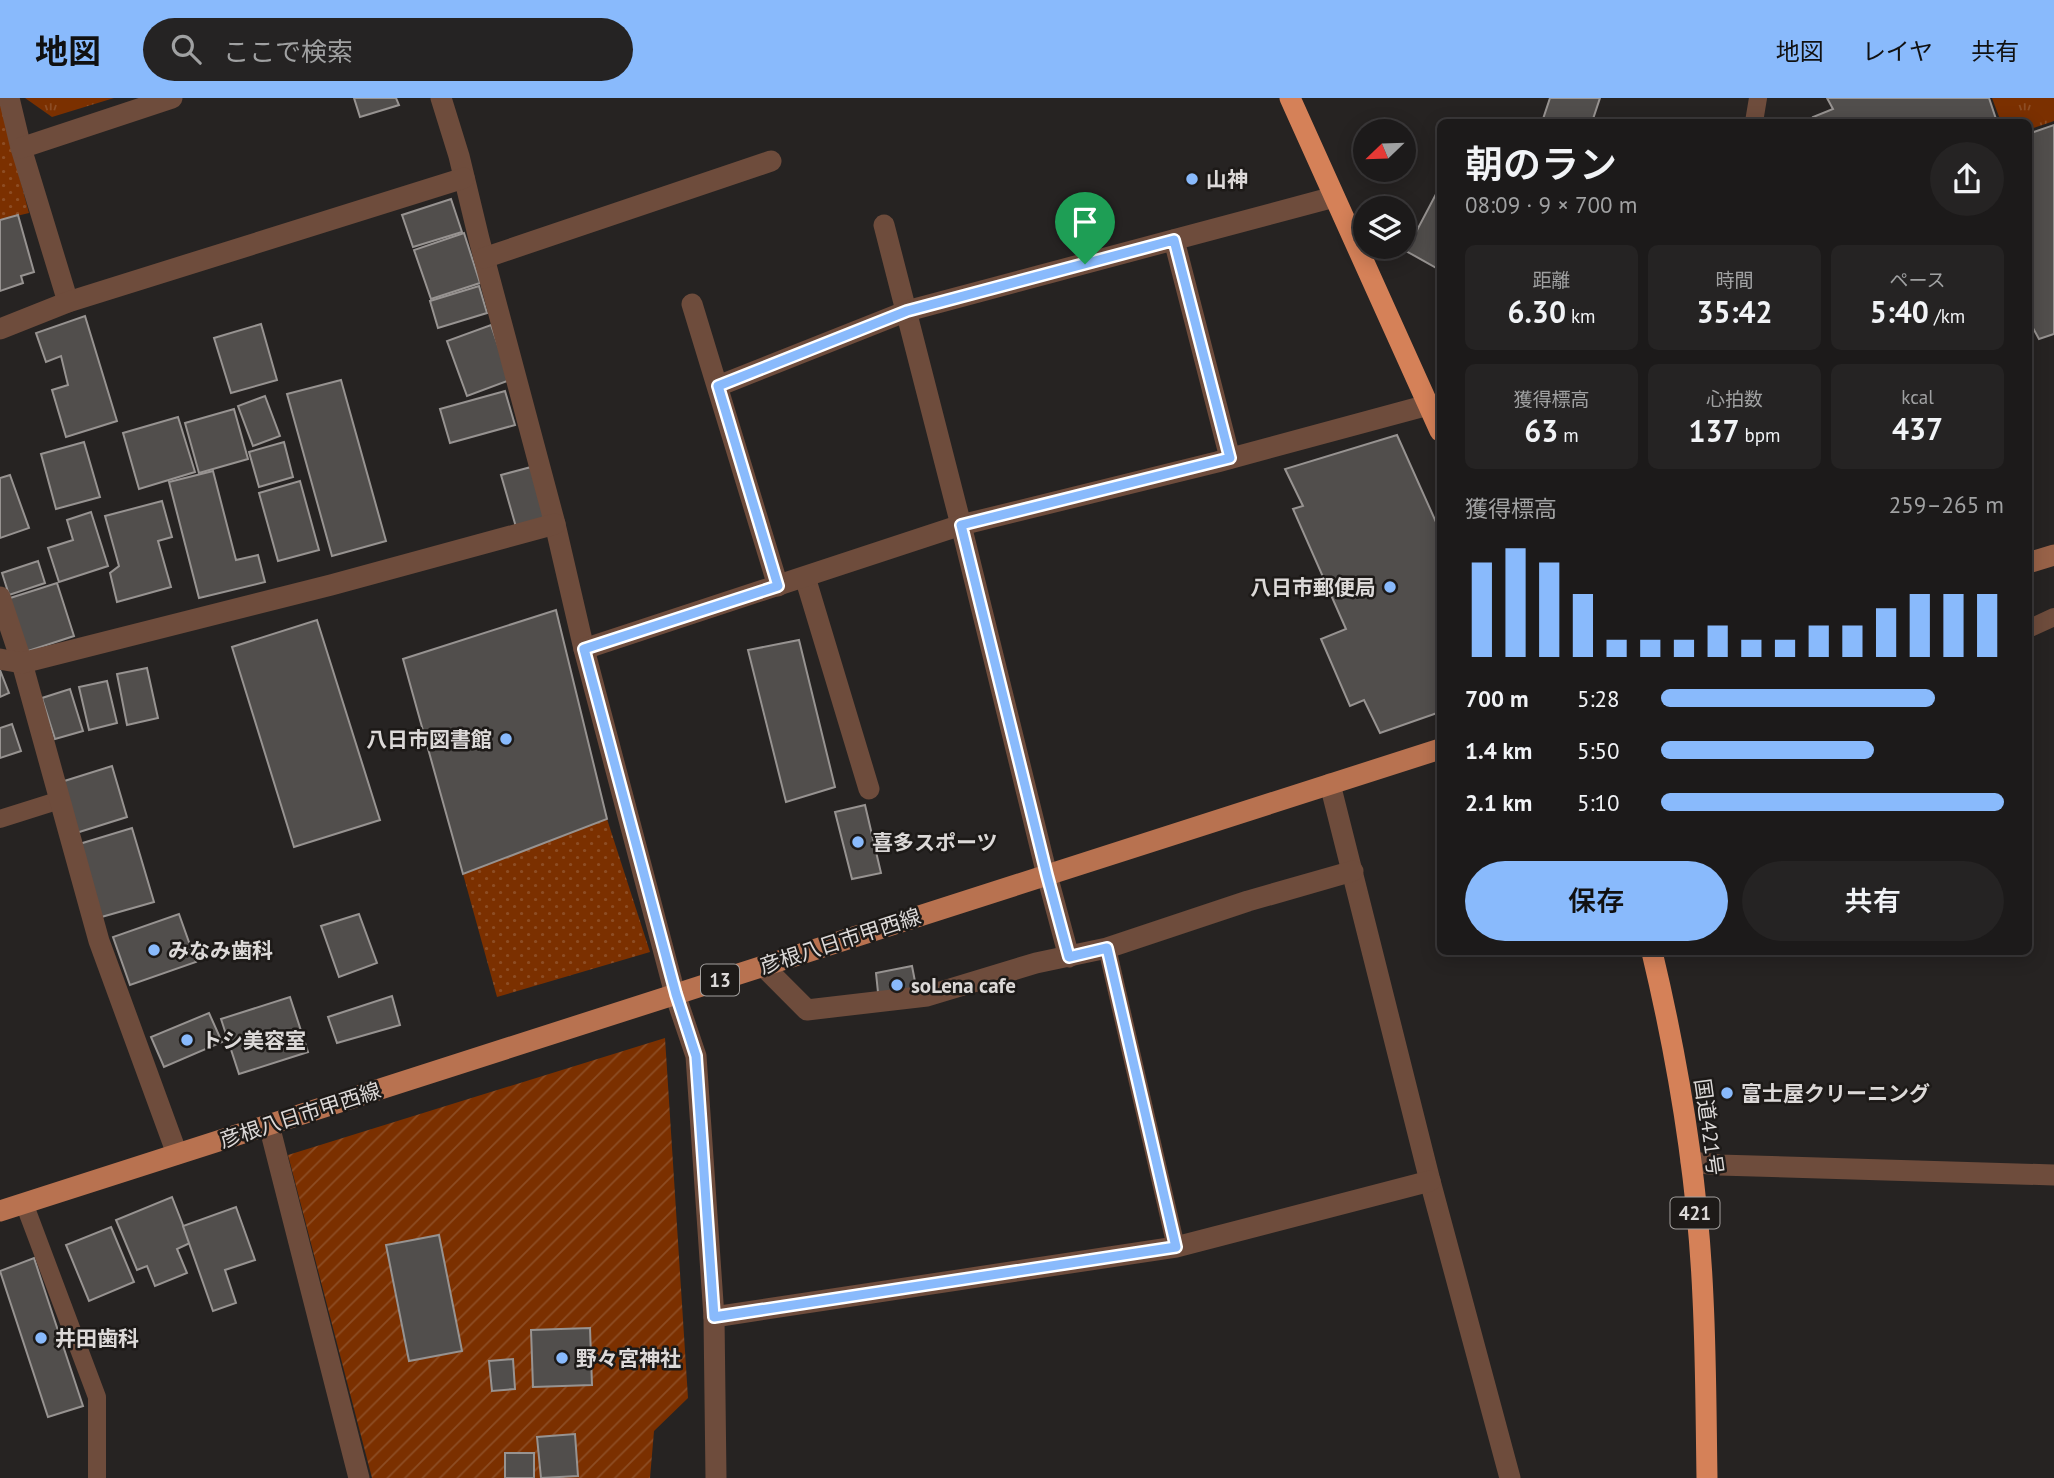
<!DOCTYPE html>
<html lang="ja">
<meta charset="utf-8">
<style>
:root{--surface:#1c1a1a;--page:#252323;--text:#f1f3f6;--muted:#a0a1a2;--line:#3a3839;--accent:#89bafc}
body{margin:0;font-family:"PT Sans","Noto Sans JP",sans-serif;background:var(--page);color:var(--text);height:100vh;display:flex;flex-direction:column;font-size:26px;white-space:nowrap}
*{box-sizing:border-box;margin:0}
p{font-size:23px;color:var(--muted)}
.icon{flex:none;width:38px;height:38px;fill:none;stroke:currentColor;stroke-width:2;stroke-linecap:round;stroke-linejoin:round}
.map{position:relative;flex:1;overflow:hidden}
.sheet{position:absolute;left:1437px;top:21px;width:595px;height:836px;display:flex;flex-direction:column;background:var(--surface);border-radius:10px;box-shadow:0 4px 18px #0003,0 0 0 2px var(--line)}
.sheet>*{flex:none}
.needle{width:46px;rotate:247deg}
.fabs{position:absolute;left:1353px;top:21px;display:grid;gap:14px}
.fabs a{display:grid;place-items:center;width:63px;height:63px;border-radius:50%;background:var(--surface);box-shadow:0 4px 18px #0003,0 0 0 2px var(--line);font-size:35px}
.pin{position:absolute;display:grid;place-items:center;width:60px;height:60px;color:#fff;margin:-72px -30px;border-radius:50% 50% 50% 0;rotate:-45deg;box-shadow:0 0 7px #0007}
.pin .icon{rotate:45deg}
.round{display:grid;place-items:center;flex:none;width:74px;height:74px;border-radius:37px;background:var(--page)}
.overview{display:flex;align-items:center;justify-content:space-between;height:119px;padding:0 28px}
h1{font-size:38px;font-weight:600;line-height:52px}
.stats{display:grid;grid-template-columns:repeat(3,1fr);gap:10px;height:119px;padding:7px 28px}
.stats div{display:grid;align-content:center;border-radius:10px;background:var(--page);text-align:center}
.stats b{font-size:30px;font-weight:600}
.stats small{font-size:19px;font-weight:400}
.stats p{font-size:19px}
.chart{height:196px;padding:14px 28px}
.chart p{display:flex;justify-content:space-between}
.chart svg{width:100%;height:126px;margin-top:7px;stroke:var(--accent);stroke-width:6}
.button{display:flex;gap:14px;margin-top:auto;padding:14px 28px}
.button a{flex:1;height:80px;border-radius:42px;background:var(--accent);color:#111;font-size:28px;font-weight:600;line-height:80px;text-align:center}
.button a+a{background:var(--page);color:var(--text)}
ul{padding:0 28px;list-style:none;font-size:23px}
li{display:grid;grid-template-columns:112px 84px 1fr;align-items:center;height:52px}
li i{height:18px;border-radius:9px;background:var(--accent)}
header{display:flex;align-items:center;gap:42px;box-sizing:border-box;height:98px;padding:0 35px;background:var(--accent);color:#111}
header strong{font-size:33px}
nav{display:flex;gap:38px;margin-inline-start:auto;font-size:24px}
.search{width:490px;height:63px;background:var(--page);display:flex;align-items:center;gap:18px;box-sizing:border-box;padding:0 24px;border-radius:38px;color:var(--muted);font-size:26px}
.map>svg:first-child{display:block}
.grass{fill:url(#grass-tufts)}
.park{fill:url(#park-dots)}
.garden{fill:url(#garden-furrows)}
.building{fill:#514e4c;stroke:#979391;stroke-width:2}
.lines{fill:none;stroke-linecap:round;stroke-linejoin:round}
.lane{stroke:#6e4c3c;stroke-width:18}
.street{stroke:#6e4c3c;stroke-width:21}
.secondary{stroke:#986248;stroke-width:21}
.primary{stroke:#b87250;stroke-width:21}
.highway{stroke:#d58158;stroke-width:21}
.route-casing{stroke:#fff;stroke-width:14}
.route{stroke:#89bafc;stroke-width:9}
.poi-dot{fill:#89bafc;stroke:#1d1a18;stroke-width:2.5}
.labels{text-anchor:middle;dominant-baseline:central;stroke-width:5;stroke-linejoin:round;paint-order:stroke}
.shield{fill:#1d1a18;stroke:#a3a09e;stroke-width:2}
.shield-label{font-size:19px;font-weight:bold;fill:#dcd9d8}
.poi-label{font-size:21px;font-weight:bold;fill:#dcd9d8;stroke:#1d1a18;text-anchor:start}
.street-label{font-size:21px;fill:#dcd9d8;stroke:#1d1a18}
</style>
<header>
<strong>地図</strong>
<div class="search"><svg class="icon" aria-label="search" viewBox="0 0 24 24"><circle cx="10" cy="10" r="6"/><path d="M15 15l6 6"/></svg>ここで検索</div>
<nav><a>地図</a><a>レイヤ</a><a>共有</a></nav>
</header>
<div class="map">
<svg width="2054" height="1380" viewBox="0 0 2054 1380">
<defs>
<pattern id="grass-tufts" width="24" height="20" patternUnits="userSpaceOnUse" patternTransform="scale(1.75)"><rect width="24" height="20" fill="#7b3000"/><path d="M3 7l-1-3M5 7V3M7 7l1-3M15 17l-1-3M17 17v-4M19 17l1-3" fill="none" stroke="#8d4d24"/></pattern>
<pattern id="park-dots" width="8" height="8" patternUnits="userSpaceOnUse" patternTransform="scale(1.75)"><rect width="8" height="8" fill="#7b3000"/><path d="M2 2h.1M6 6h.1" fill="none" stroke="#8d4d24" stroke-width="1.8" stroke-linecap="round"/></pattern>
<pattern id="garden-furrows" width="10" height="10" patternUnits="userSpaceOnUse" patternTransform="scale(1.75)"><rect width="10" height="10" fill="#7b3000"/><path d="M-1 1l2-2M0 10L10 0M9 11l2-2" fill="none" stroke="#8d4d24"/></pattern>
</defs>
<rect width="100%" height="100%" fill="#262322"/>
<g class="grass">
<path d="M25,0H114L52,19Z"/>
<path d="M1992,0H2054V23L2028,32V24H2001Z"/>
</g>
<g class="park">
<path d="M0,5L29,115L0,122Z"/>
<path d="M607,721L650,854L497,899L463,776Z"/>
</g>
<path class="garden" d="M665,940L688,1300L654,1333L650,1380H372L288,1057Z"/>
<g class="building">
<path d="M354,0H396L399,7L360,19Z"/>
<path d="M1550,0H1600L1592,24H1542Z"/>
<path d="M1827,0H1989L1997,24H1815L1813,19L1833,11Z"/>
<path d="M2054,27V236L2039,241L2028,221V36Z"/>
<path d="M1436,96L1440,98V172L1406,153Z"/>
<path d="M451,101L462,134L413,149L402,117Z"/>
<path d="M18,117L34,174L21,178L23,185L0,193V122Z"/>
<path d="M464,135L480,185L431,201L414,152Z"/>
<path d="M479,188L487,215L438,230L430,203Z"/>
<path d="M85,218L117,323L66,339L52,292L68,287L61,258L46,264L36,235Z"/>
<path d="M261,226L277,282L231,295L214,240Z"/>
<path d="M491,227L510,282L467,298L447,243Z"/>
<path d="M341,282L386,443L332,458L287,296Z"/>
<path d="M505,293L515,327L450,345L440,311Z"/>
<path d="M265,298L280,338L253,348L238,308Z"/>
<path d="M234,311L248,361L199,375L185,325Z"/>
<path d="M178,319L195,374L139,391L123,335Z"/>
<path d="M1397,337L1440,433V614L1380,635L1364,602L1350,608L1321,541L1346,531L1293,411L1303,408L1285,371Z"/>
<path d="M84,344L100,399L56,411L41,356Z"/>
<path d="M284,344L293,379L259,389L249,354Z"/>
<path d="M531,369L546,420L516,429L501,377Z"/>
<path d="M213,373L236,462L258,457L265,484L199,500L169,384Z"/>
<path d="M10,377L29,430L0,440V380Z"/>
<path d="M300,383L319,452L278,463L259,395Z"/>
<path d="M162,403L172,439L158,443L171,489L117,504L110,475L119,468L105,418Z"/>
<path d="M91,414L108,468L59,484L48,450L73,442L67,422Z"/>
<path d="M38,463L45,485L9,497L2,475Z"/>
<path d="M57,485L74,538L25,554L7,501Z"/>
<path d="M556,512L607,721L463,776L403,561Z"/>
<path d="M317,522L380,722L294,749L232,549Z"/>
<path d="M799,542L835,689L786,704L748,552Z"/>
<path d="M147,570L158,620L127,627L117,576Z"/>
<path d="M0,572L9,595L0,599Z"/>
<path d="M107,583L117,625L89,632L79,589Z"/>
<path d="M70,591L83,633L55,641L42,600Z"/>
<path d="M12,626L21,653L0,660V630Z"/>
<path d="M112,668L127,719L73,736L58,685Z"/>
<path d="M865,707L881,775L852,781L835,714Z"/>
<path d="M132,730L154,804L98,820L76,747Z"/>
<path d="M179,816L196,864L130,887L113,839Z"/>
<path d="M359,816L377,865L339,879L321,828Z"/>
<path d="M912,868L918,899L879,904L876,875Z"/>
<path d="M392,898L400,927L337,945L328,919Z"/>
<path d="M290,899L308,954L239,976L221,921Z"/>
<path d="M209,915L222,944L164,969L151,939Z"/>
<path d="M172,1099L190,1145L177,1151L187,1175L155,1188L147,1168L137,1172L116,1122Z"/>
<path d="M236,1109L255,1162L225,1172L236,1205L213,1213L183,1128Z"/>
<path d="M111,1129L134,1184L89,1203L66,1147Z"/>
<path d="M439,1137L462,1253L409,1263L386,1147Z"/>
<path d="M34,1160L83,1308L48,1319L0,1173Z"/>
<path d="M590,1230L592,1287L533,1289L531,1232Z"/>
<path d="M513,1261L515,1291L492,1293L489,1263Z"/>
<path d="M575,1336L578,1378L541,1380L537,1339Z"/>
<rect x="505" y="1355" width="29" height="25"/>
</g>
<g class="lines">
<g class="lane">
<path d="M1754,24L1758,0"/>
<path d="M2028,531L2054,519"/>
<path d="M0,721L60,702"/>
<path d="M1107,850L1176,1149"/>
<path d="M24,1105L97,1299V1380"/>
</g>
<g class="street">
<path d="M9,0L21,50L68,204"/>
<path d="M441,0L459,58L479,141L555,426L584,551L675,896L696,958L714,1219L716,1380"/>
<path d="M21,50L172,0"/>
<path d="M884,127L961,427L1047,777L1069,859"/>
<path d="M1174,142L1230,360"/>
<path d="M484,160L771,63"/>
<path d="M692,206L778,488"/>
<path d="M0,231L68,204L464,80"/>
<path d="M718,288L907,213L1334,99"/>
<path d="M805,479L869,691"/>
<path d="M0,499L22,565L99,843L177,1056"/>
<path d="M584,551L961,427L1217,364L1428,307"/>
<path d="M0,561L22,565L331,487L555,426"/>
<path d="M1330,686L1430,1083L1510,1380"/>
<path d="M763,868L807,912L927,898L1036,865L1107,850L1248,803L1353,773"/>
<path d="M269,1027L359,1380"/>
<path d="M1691,1064L1719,1067L2054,1077"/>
<path d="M714,1219L1176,1149L1430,1083"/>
</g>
<path class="secondary" d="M2028,465L2054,457"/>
<path class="primary" d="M0,1113L1440,651"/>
<g class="highway">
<path d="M1290,0L1440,333"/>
<path d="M1652,854C1679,967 1698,1083 1703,1200C1706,1260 1706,1320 1707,1380"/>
</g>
</g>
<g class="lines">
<defs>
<path id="route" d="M1174,142L1230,360L961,427L1047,777L1069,859L1107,850L1176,1149L714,1219L696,958L676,896L584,551L778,488L718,288L907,213Z"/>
</defs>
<use href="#route" class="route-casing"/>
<use href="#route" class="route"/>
</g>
<g class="poi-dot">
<circle cx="1192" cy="81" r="7"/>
<circle cx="1390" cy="489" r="7"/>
<circle cx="506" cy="641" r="7"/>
<circle cx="858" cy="744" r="7"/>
<circle cx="154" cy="852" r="7"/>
<circle cx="897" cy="887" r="7"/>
<circle cx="187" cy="942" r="7"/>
<circle cx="1727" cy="995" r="7"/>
<circle cx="41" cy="1240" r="7"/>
<circle cx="562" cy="1260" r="7"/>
</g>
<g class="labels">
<g class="shield">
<rect x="701" y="866.5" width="38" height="31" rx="5"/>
<rect x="1670.5" y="1099.5" width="49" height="31" rx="5"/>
</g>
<g class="shield-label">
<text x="720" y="882">13</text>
<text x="1695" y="1115">421</text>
</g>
<g class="poi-label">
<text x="1206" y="81">山神</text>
<text x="1376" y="489" text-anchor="end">八日市郵便局</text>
<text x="492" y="641" text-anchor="end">八日市図書館</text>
<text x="872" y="744">喜多スポーツ</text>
<text x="168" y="852">みなみ歯科</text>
<text x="911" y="887">soLena cafe</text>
<text x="201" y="942">トシ美容室</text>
<text x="1741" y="995">富士屋クリーニング</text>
<text x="55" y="1240">井田歯科</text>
<text x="576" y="1260">野々宮神社</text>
</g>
<g class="street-label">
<text transform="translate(840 843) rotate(-18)">彦根八日市甲西線</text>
<text transform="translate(300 1017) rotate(-18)">彦根八日市甲西線</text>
<text transform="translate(1709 1029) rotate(82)">国道421号</text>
</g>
</g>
</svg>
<div class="fabs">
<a><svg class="needle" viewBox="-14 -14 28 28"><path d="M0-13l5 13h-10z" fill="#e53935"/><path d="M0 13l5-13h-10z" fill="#a0a1a2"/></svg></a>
<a><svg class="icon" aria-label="layers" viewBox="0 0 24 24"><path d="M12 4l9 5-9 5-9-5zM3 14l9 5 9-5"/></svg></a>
</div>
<div class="pin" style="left:1085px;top:166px;background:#1e9e55"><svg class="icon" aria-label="arrive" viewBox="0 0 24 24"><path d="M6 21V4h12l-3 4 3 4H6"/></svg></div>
<section class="sheet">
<div class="overview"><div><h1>朝のラン</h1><p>08:09 · 9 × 700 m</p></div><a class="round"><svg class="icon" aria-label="share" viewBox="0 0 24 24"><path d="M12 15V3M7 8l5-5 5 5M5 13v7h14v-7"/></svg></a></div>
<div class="stats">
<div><p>距離</p><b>6.30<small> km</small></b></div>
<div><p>時間</p><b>35:42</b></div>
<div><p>ペース</p><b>5:40<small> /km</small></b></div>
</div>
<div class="stats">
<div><p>獲得標高</p><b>63<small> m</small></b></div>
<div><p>心拍数</p><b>137<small> bpm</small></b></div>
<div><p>kcal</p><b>437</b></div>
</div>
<div class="chart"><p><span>獲得標高</span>259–265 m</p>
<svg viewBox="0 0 160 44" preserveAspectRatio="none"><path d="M5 44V11M15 44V6M25 44V11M35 44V22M45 44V38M55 44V38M65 44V38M75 44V33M85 44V38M95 44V38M105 44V33M115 44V33M125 44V27M135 44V22M145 44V22M155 44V22"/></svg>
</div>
<ul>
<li><b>700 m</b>5:28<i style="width:80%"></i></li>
<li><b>1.4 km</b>5:50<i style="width:62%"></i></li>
<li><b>2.1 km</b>5:10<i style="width:100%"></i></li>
</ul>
<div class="button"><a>保存</a><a>共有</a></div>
</section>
</div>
